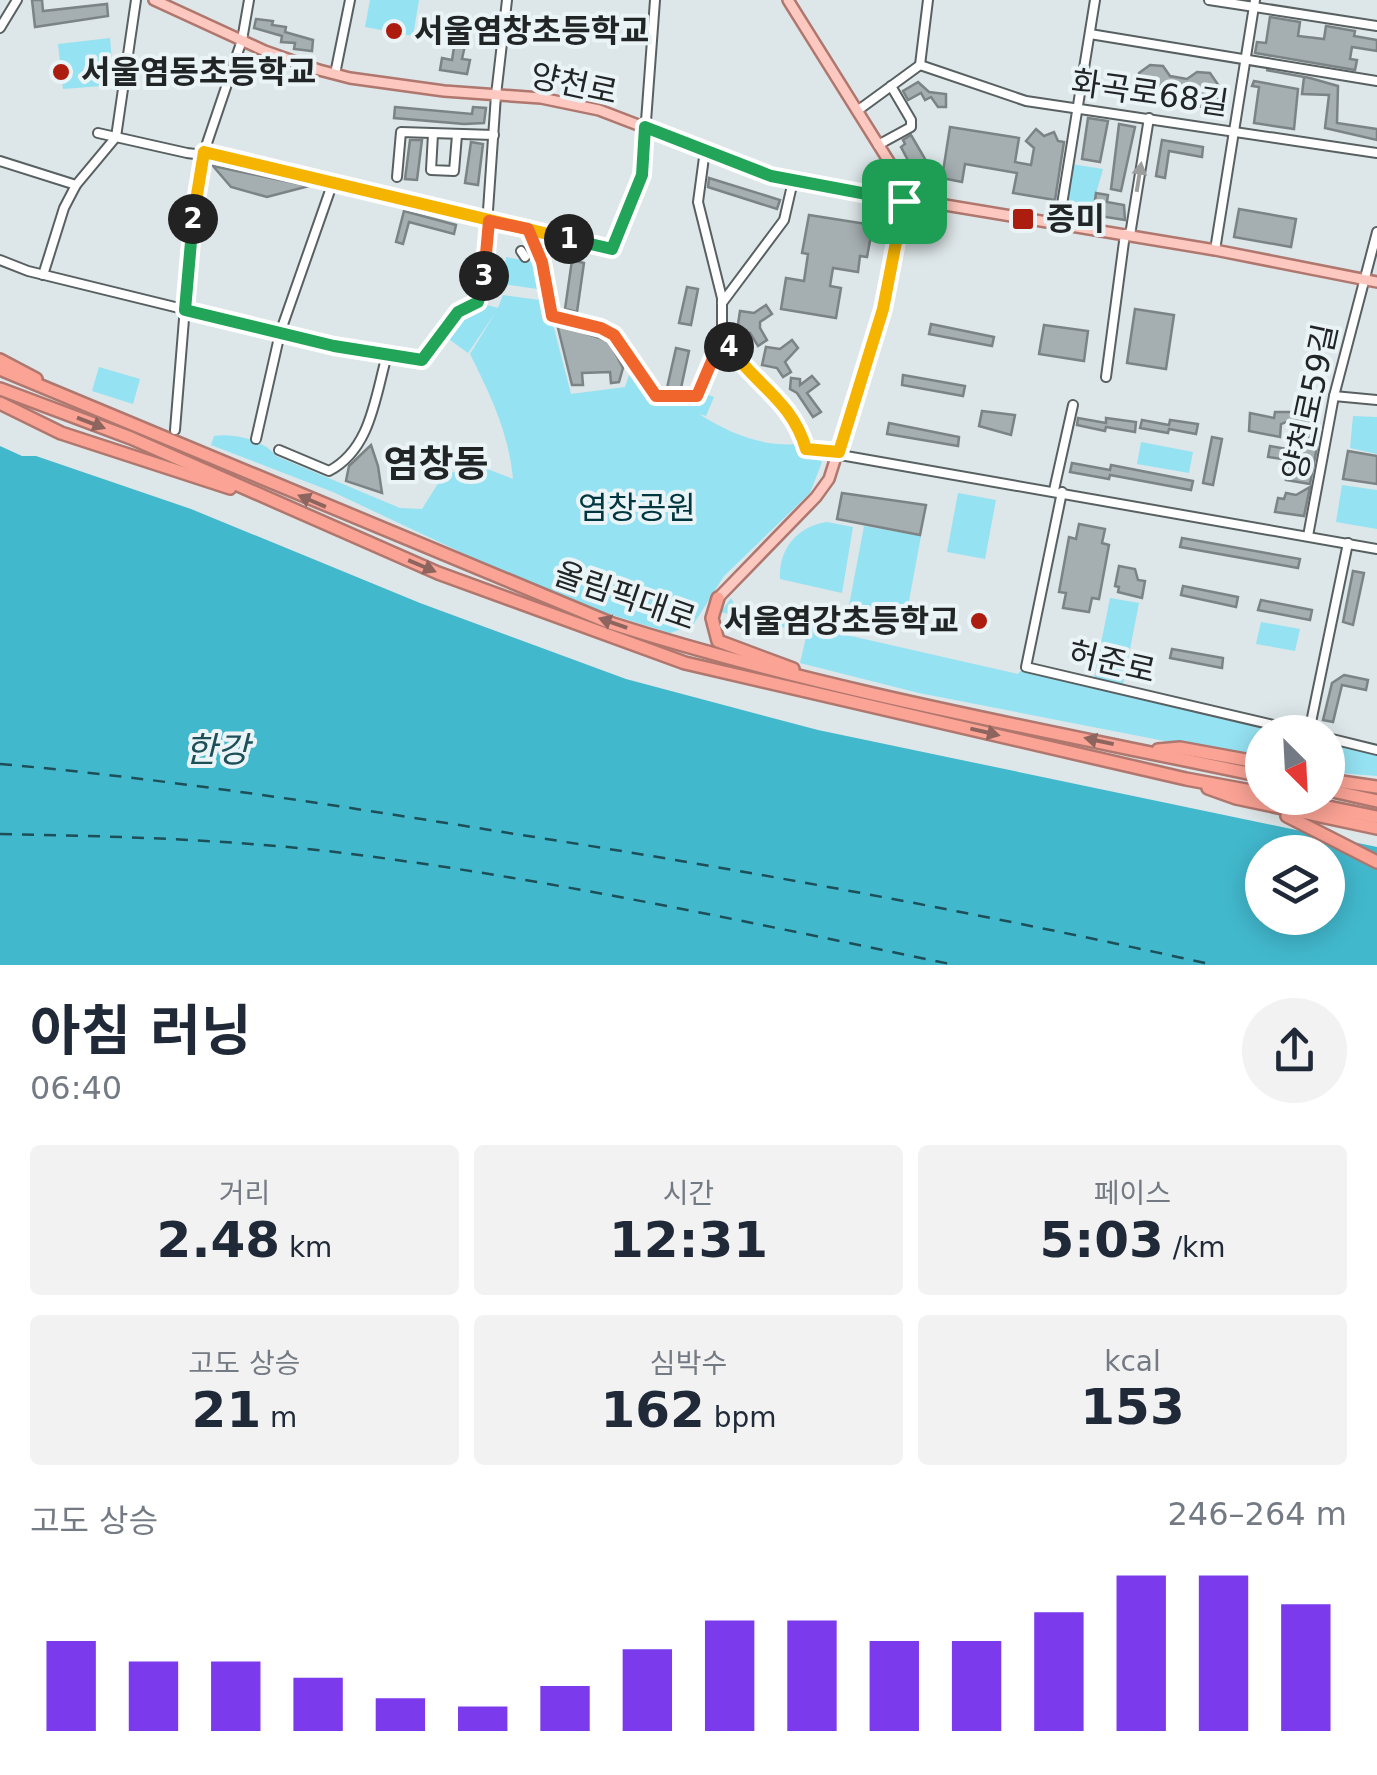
<!DOCTYPE html>
<html lang="ko">
<meta charset="utf-8">
<style>
:root{--surface:#fff;--page:#f2f2f3;--text:#1f2937;--muted:#747a83;--accent:#7c3aed}
body{margin:0;font-family:"DejaVu Sans","Noto Sans KR",sans-serif;background:var(--page);color:var(--text);height:100vh;display:flex;flex-direction:column;font-size:38px;white-space:nowrap}
*{box-sizing:border-box;margin:0}
p{font-size:32px;color:var(--muted)}
.icon{flex:none;width:55px;height:55px;fill:none;stroke:currentColor;stroke-width:2;stroke-linecap:round;stroke-linejoin:round}
.map{position:relative;height:965px;overflow:hidden}
.panel{display:flex;flex-direction:column;background:var(--surface);flex:1}
.panel>*{flex:none}
.needle{width:65px;rotate:156deg}
.controls{position:absolute;left:1245px;top:715px;display:grid;gap:20px}
.controls a{display:grid;place-items:center;width:100px;height:100px;border-radius:50%;background:var(--surface);box-shadow:0 5px 25px #0003;font-size:50px}
.pin{position:absolute;display:grid;place-items:center;width:85px;height:85px;color:#fff;margin:-42px;border-radius:20px;box-shadow:0 5px 15px #0006}
.km{position:absolute;width:50px;height:50px;margin:-25px;border-radius:50%;background:#222;color:#fff;font-size:28px;line-height:50px;text-align:center}
.round{display:grid;place-items:center;flex:none;width:105px;height:105px;border-radius:52px;background:var(--page)}
.overview{display:flex;align-items:center;justify-content:space-between;height:170px;padding:0 30px}
h1{font-size:55px;font-weight:700;line-height:75px}
.metrics{display:grid;grid-template-columns:repeat(3,1fr);gap:15px;height:170px;padding:10px 30px}
.metrics div{display:grid;align-content:center;border-radius:10px;background:var(--page);text-align:center}
.metrics b{font-size:50px;font-weight:700}
.metrics small{font-size:28px;font-weight:400}
.metrics p{font-size:28px}
.chart{height:280px;padding:20px 30px}
.chart p{display:flex;justify-content:space-between}
.chart svg{width:100%;height:180px;margin-top:10px;stroke:var(--accent);stroke-width:6}
.map>svg:first-child{display:block}
.green{fill:#95e2f2}
.water{fill:#42b8cd;fill-rule:evenodd}
.lines{fill:none;stroke-linecap:round;stroke-linejoin:round}
.ferry{stroke:#1d4f58;stroke-width:2.5;stroke-dasharray:12 10;stroke-linecap:butt}
.building{fill:#a5aeb0;stroke:#7b8385;stroke-width:2.5}
.minor-casing{stroke:#586061;stroke-width:12}
.major-casing{stroke:#af776e;stroke-width:14}
.highway-casing{stroke:#af776e;stroke-width:16}
.minor{stroke:#fff;stroke-width:8}
.major{stroke:#fdc8bf;stroke-width:9}
.highway{stroke:#fba395;stroke-width:11}
.oneway{fill:#9c9d9d}
.oneway2{fill:#8e645e}
.split-1-casing{stroke:#fff;stroke-width:20}
.split-2-casing{stroke:#fff;stroke-width:20}
.split-3-casing{stroke:#fff;stroke-width:20}
.split-4-casing{stroke:#fff;stroke-width:20}
.split-5-casing{stroke:#fff;stroke-width:20}
.split-1{stroke:#22a559;stroke-width:12}
.split-2{stroke:#f5b400;stroke-width:12}
.split-3{stroke:#22a559;stroke-width:12}
.split-4{stroke:#f0652b;stroke-width:12}
.split-5{stroke:#f5b400;stroke-width:12}
.poi-dot{fill:#ac1c0f;stroke:#eaf3f5;stroke-width:4}
.labels{text-anchor:middle;dominant-baseline:central;stroke-width:8;stroke-linejoin:round;paint-order:stroke}
.poi-label{font-size:32px;font-weight:bold;fill:#222526;stroke:#eaf3f5;text-anchor:start}
.street-label{font-size:32px;fill:#222526;stroke:#eaf3f5}
.park-label{font-size:32px;fill:#00363f;stroke:#eaf3f5}
.water-label{font-size:35px;font-style:italic;fill:#1d4f58;stroke:#eaf3f5}
.quarter-label{font-size:38px;font-weight:bold;fill:#222526;stroke:#eaf3f5}
</style>
<div class="map">
<svg width="1377" height="965" viewBox="0 0 1377 965">
<rect width="100%" height="100%" fill="#dde6e8"/>
<g class="green">
<path d="M370,0H419L413,36L365,27Z"/>
<path d="M110,38L114,85L63,89L58,44Z"/>
<path d="M1071,164L1103,169L1089,218L1063,213Z"/>
<path d="M506,257L538,263L544,290L503,284Z"/>
<path d="M503,295L547,301L571,394L625,387L631,369L653,400L681,402L702,393L714,397L706,416L699,414C729,433 761,447 798,444L822,462L810,493L724,576L693,625L670,633L587,607L505,573L333,492L211,445L214,436C232,433 265,440 276,456L400,508L422,509L444,474L482,467L513,479C509,433 490,394 470,354L496,312L468,353L446,337L460,314L480,303L498,308Z"/>
<path d="M99,367L140,379L133,404L92,391Z"/>
<path d="M1353,416L1377,417V454L1350,448Z"/>
<path d="M1141,442L1193,452L1189,473L1137,464Z"/>
<path d="M1342,485L1377,490V529L1336,522Z"/>
<path d="M958,493L996,500L985,559L947,552Z"/>
<path d="M827,522L853,527L842,593L780,579C778,550 797,526 827,522Z"/>
<path d="M864,526L921,536L905,622L848,611Z"/>
<path d="M731,598L737,610L1018,674L1023,668L1293,732H1262V760L919,693L800,663L807,633L721,612Z"/>
<path d="M1110,598L1139,603L1123,685L1094,679Z"/>
<path d="M1261,622L1300,629L1295,651L1256,644Z"/>
<path d="M1328,741L1377,752V776L1328,772Z"/>
</g>
<path class="water" d="M0,446L22,456H36L191,509L420,603L626,679L818,730L1377,847V965H0ZM1262,852H1328V918H1262Z"/>
<g class="lines">
<g class="ferry">
<path d="M0,764C171,779 340,806 509,833C746,870 981,913 1214,965"/>
<path d="M0,834C109,836 218,839 327,851C538,876 747,922 955,965"/>
</g>
</g>
<g class="building">
<path d="M32,0H42L43,11L107,4L108,16L35,27Z"/>
<path d="M1270,17L1300,22L1298,36L1324,39L1326,26L1355,31L1354,36L1377,40V51L1352,47L1350,59L1357,60L1355,70L1255,53L1257,42L1266,43Z"/>
<path d="M256,19L273,21L272,25L286,27L285,32L313,40L312,51L294,49L295,43L281,42L282,36L254,28Z"/>
<path d="M456,34L467,36L462,59L470,60L467,74L440,70L442,58L452,60Z"/>
<path d="M1150,65L1163,66L1170,76L1187,79L1197,72L1210,73L1219,86L1217,99L1206,107L1194,106L1188,97L1166,94L1159,99L1146,98L1137,86L1139,73Z"/>
<path d="M1266,70L1310,78L1338,86L1337,123L1377,129V140L1325,128L1329,95L1302,94L1304,77Z"/>
<path d="M1254,81L1298,89L1294,129L1254,123L1259,87L1252,86Z"/>
<path d="M918,82L929,92L946,94V107H938L931,97L925,100L921,93L908,100L903,91Z"/>
<path d="M395,107L472,114L473,107L486,108L484,123L464,124L394,118Z"/>
<path d="M1088,118L1108,121L1100,162L1082,159Z"/>
<path d="M1119,124L1135,127L1121,191L1111,189Z"/>
<path d="M950,127L1019,138L1015,162L1031,165L1034,148L1026,141L1036,129L1044,136L1054,132L1058,141L1064,142L1055,200L1013,193L1017,173L965,164L962,182L942,178Z"/>
<path d="M911,135L928,164L920,169L917,163L911,166L901,147L905,144L903,140Z"/>
<path d="M410,140H422L417,180L405,179Z"/>
<path d="M1162,140L1203,147L1202,157L1169,151L1165,178L1156,176Z"/>
<path d="M471,142L483,144L478,185L465,183Z"/>
<path d="M213,166L309,186L267,197L231,187Z"/>
<path d="M709,178L780,200L777,209L708,187Z"/>
<path d="M1096,193L1108,195L1107,202L1124,205L1125,220L1093,215Z"/>
<path d="M1239,209L1296,219L1291,247L1234,237Z"/>
<path d="M404,211L456,225L454,234L409,222L403,244L396,242Z"/>
<path d="M809,215L873,225L867,257L860,256L858,272L833,268L830,286L841,288L836,318L781,309L786,278L804,281L808,254L802,253Z"/>
<path d="M572,260L584,263L577,312L565,309Z"/>
<path d="M687,287L698,289L691,325L679,323Z"/>
<path d="M766,305L772,314L760,322V328L767,340L758,346L750,333L737,331L740,311L754,313Z"/>
<path d="M1135,309L1174,315L1166,369L1127,363Z"/>
<path d="M557,324L609,341L623,368L619,382L611,383L610,372L582,373L583,385H572Z"/>
<path d="M931,324L994,337L992,346L929,334Z"/>
<path d="M1044,325L1088,331L1084,361L1039,354Z"/>
<path d="M792,340L798,348L785,362L791,372L783,377L777,368L762,365L766,347L780,349Z"/>
<path d="M676,348L689,351L681,388H667Z"/>
<path d="M903,375L965,386L963,396L902,385Z"/>
<path d="M812,376L819,384L807,393L821,412L813,417L797,393L790,389L791,378L800,379V385Z"/>
<path d="M982,411L1015,415L1011,435L979,426Z"/>
<path d="M1275,412H1315L1316,436L1298,438L1297,425L1286,422L1281,424L1280,437L1249,431L1250,413L1274,418Z"/>
<path d="M1078,418L1106,423V418L1136,422L1135,432L1106,427L1105,431L1077,425Z"/>
<path d="M1142,420L1169,425L1170,420L1198,424L1196,434L1169,429L1168,433L1140,428Z"/>
<path d="M889,423L959,437L958,446L887,434Z"/>
<path d="M1212,437L1222,439L1213,485L1203,483Z"/>
<path d="M1287,444L1317,447L1310,484L1286,480L1289,460L1268,457L1270,446L1287,449Z"/>
<path d="M371,445L378,466L382,493L346,481L349,466Z"/>
<path d="M1348,451L1377,456V484L1343,479Z"/>
<path d="M1072,463L1110,470L1111,465L1193,481L1191,490L1110,475L1109,479L1070,472Z"/>
<path d="M1310,487L1304,516L1275,512L1278,498L1284,499L1286,493L1296,495Z"/>
<path d="M842,493L926,505L920,535L837,519Z"/>
<path d="M1079,524L1105,529L1102,543L1109,545L1099,599L1092,598L1089,612L1063,608L1066,593L1059,592L1069,537L1076,539Z"/>
<path d="M1182,538L1300,559L1298,568L1180,547Z"/>
<path d="M1119,566L1135,569L1138,580L1145,581L1142,598L1118,592L1119,587L1115,586Z"/>
<path d="M1353,571L1364,573L1353,625L1343,622Z"/>
<path d="M1183,586L1238,597L1236,607L1181,595Z"/>
<path d="M1261,600L1312,610L1310,620L1258,610Z"/>
<path d="M1172,649L1223,658L1222,668L1170,658Z"/>
<path d="M1344,675L1368,680L1366,690L1342,685L1333,722L1323,720L1332,683Z"/>
</g>
<g class="lines">
<defs>
<g id="minor">
<path d="M1209,0L1377,26"/>
<path d="M0,28L17,0"/>
<path d="M1090,34L1377,81"/>
<path d="M920,65L1026,101L1377,153"/>
<path d="M920,65L928,0"/>
<path d="M335,74L350,0"/>
<path d="M857,111L920,65"/>
<path d="M98,133L187,153L251,161L612,249L642,175L655,0"/>
<path d="M433,134L431,170L454,171L457,135"/>
<path d="M878,145L911,127V120L891,86"/>
<path d="M0,161L76,185"/>
<path d="M397,177L401,132L494,135"/>
<path d="M1059,223L1095,0"/>
<path d="M528,229L542,262L553,315L601,327L614,335L656,396H697L722,337V298L698,202L705,150"/>
<path d="M1130,235L1149,118"/>
<path d="M1215,250L1255,0"/>
<path d="M521,251L525,257"/>
<path d="M0,260L28,271L334,346L422,360L458,312L482,297L496,95L507,0"/>
<path d="M43,275L64,208L76,185L116,137L136,0"/>
<path d="M722,303L784,220L793,181"/>
<path d="M722,337C730,347 736,359 745,369C773,401 793,405 806,449L1377,549"/>
<path d="M1106,377L1125,234"/>
<path d="M1334,396L1377,400"/>
<path d="M175,430L190,245L204,152L242,40L249,0"/>
<path d="M256,439L280,333L333,182"/>
<path d="M279,450L329,471C371,449 375,397 387,355"/>
<path d="M1054,490L1073,405"/>
<path d="M1062,492L1026,667L1303,732"/>
<path d="M1308,536L1334,396L1377,232"/>
<path d="M1309,732L1348,543"/>
<path d="M1328,738L1377,750"/>
</g>
<g id="major">
<path d="M154,0L265,51L319,70L350,78L444,91L541,98L599,110L771,176L1215,250L1377,282"/>
<path d="M718,598L816,497L829,479L883,309L904,201L903,186L893,168L788,0"/>
</g>
<g id="highway">
<path d="M0,360L36,379"/>
<path d="M0,369L610,623C823,691 1044,730 1262,776"/>
<path d="M0,389L131,438L438,573L685,663L1186,779L1262,793"/>
<path d="M0,403L61,433L230,488"/>
<path d="M718,598L712,618L718,641L793,669"/>
<path d="M1158,750L1180,748L1262,763"/>
<path d="M1328,780L1377,787"/>
<path d="M1208,788L1236,798L1377,828"/>
<path d="M1328,790L1377,801"/>
<path d="M1283,798L1377,817"/>
<path d="M1287,816L1377,862"/>
</g>
</defs>
<use href="#minor" class="minor-casing"/>
<use href="#major" class="major-casing"/>
<use href="#highway" class="highway-casing"/>
<use href="#minor" class="minor"/>
<use href="#major" class="major"/>
<use href="#highway" class="highway"/>
</g>
<defs><path id="oneway-solid" d="M-6-.8H1V-3.2L6.5 0L1 3.2V.8H-6Z" transform="scale(2.5)"/></defs>
<use class="oneway" href="#oneway-solid" transform="translate(1139 177) rotate(-81)"/>
<g class="oneway2">
<use href="#oneway-solid" transform="translate(91 423) rotate(21)"/>
<use href="#oneway-solid" transform="translate(312 501) rotate(-157)"/>
<use href="#oneway-solid" transform="translate(422 566) rotate(23)"/>
<use href="#oneway-solid" transform="translate(613 623) rotate(-161)"/>
<use href="#oneway-solid" transform="translate(985 732) rotate(13)"/>
<use href="#oneway-solid" transform="translate(1099 741) rotate(-168)"/>
</g>
<g class="lines">
<defs>
<path id="split-1" d="M569,239L612,249L642,175L645,127L771,176L904,201"/>
<path id="split-2" d="M193,219L204,152L569,239"/>
<path id="split-3" d="M193,219L185,310L334,346L422,360L458,312L478,302L484,276"/>
<path id="split-4" d="M484,276L489,221L528,229L542,262L552,316L601,328L614,335L656,396H697L722,337L729,347"/>
<path id="split-5" d="M729,347C757,386 792,401 806,449L839,452L883,309L904,201"/>
</defs>
<use href="#split-1" class="split-1-casing"/>
<use href="#split-2" class="split-2-casing"/>
<use href="#split-3" class="split-3-casing"/>
<use href="#split-4" class="split-4-casing"/>
<use href="#split-5" class="split-5-casing"/>
<use href="#split-1" class="split-1"/>
<use href="#split-2" class="split-2"/>
<use href="#split-3" class="split-3"/>
<use href="#split-4" class="split-4"/>
<use href="#split-5" class="split-5"/>
</g>
<g class="poi-dot">
<circle cx="394" cy="31" r="10"/>
<circle cx="61" cy="72" r="10"/>
<rect x="1011" y="207" width="24" height="24" rx="5"/>
<circle cx="979" cy="621" r="10"/>
</g>
<g class="labels">
<g class="poi-label">
<text x="414" y="31">서울염창초등학교</text>
<text x="81" y="72">서울염동초등학교</text>
<text x="1046" y="219">증미</text>
<text x="959" y="621" text-anchor="end">서울염강초등학교</text>
</g>
<g class="street-label">
<text transform="translate(574 84) rotate(12)">양천로</text>
<text transform="translate(1150 93) rotate(8)">화곡로68길</text>
<text transform="translate(1310 402) rotate(-78)">양천로59길</text>
<text transform="translate(625 596) rotate(19)">올림픽대로</text>
<text transform="translate(1112 662) rotate(13)">허준로</text>
</g>
<g class="park-label">
<text x="637" y="508">염창공원</text>
</g>
<g class="water-label">
<text x="217" y="750">한강</text>
</g>
<g class="quarter-label">
<text x="436" y="464">염창동</text>
</g>
</g>
</svg>
<div class="controls">
<a><svg class="needle" viewBox="-14 -14 28 28"><path d="M0-13l5 13h-10z" fill="#e53935"/><path d="M0 13l5-13h-10z" fill="#747a83"/></svg></a>
<a><svg class="icon" aria-label="layers" viewBox="0 0 24 24"><path d="M12 4l9 5-9 5-9-5zM3 14l9 5 9-5"/></svg></a>
</div>
<div class="pin" style="left:904px;top:201px;background:#1e9e55"><svg class="icon" aria-label="arrive" viewBox="0 0 24 24"><path d="M6 21V4h12l-3 4 3 4H6"/></svg></div>
<b class="km" style="left:569px;top:239px">1</b>
<b class="km" style="left:193px;top:219px">2</b>
<b class="km" style="left:484px;top:276px">3</b>
<b class="km" style="left:729px;top:347px">4</b>
</div>
<section class="panel">
<div class="overview"><div><h1>아침 러닝</h1><p>06:40</p></div><a class="round"><svg class="icon" aria-label="share" viewBox="0 0 24 24"><path d="M12 15V3M7 8l5-5 5 5M5 13v7h14v-7"/></svg></a></div>
<div class="metrics">
<div><p>거리</p><b>2.48<small> km</small></b></div>
<div><p>시간</p><b>12:31</b></div>
<div><p>페이스</p><b>5:03<small> /km</small></b></div>
</div>
<div class="metrics">
<div><p>고도 상승</p><b>21<small> m</small></b></div>
<div><p>심박수</p><b>162<small> bpm</small></b></div>
<div><p>kcal</p><b>153</b></div>
</div>
<div class="chart"><p><span>고도 상승</span>246–264 m</p>
<svg viewBox="0 0 160 44" preserveAspectRatio="none"><path d="M5 44V22M15 44V27M25 44V27M35 44V31M45 44V36M55 44V38M65 44V33M75 44V24M85 44V17M95 44V17M105 44V22M115 44V22M125 44V15M135 44V6M145 44V6M155 44V13"/></svg>
</div>
</section>
